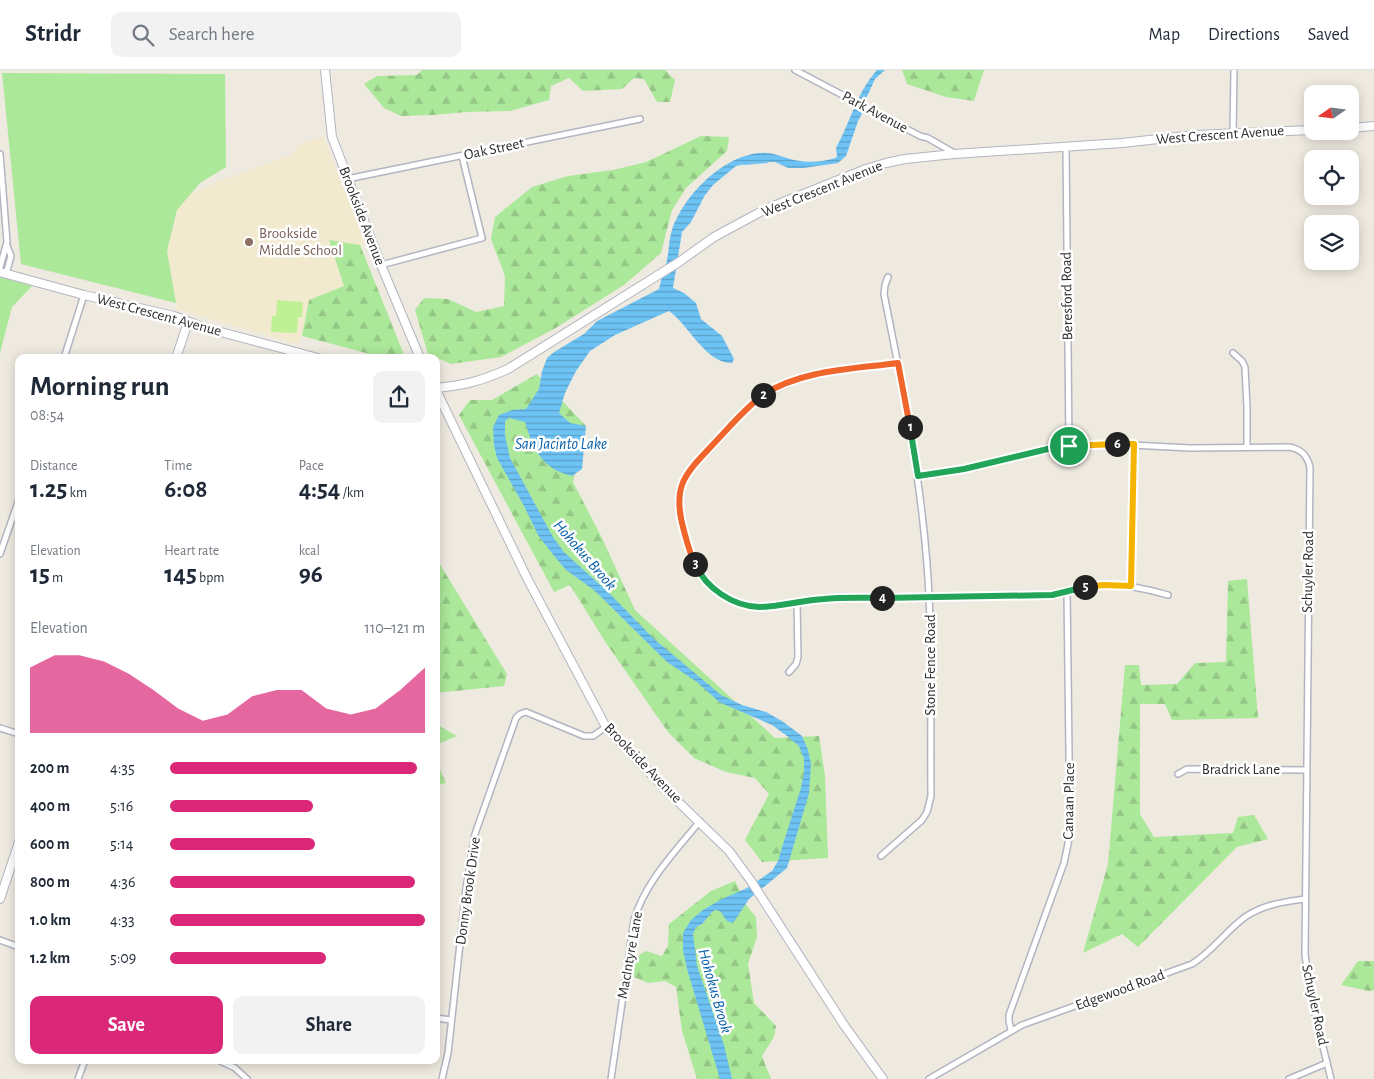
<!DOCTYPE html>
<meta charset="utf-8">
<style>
:root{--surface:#fff;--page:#f2f2f3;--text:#1f2937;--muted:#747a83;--line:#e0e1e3;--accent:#db2777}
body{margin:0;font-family:"Alegreya Sans",sans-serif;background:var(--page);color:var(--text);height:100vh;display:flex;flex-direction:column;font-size:19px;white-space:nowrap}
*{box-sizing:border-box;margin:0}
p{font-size:16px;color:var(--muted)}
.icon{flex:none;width:28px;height:28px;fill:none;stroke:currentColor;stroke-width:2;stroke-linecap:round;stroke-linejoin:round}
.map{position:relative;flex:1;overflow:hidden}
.sheet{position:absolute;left:15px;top:284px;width:425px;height:710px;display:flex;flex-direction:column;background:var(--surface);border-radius:10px;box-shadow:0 2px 12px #0003}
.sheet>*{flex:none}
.needle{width:32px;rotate:256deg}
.fabs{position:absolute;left:1304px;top:15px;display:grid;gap:10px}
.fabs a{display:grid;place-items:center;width:55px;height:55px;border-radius:10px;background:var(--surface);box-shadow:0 2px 12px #0003;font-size:25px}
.pin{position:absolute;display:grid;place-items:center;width:42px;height:42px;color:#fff;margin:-21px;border:2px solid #fff;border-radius:50%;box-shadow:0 1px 5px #0007}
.km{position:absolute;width:25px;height:25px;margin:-12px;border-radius:50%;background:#222;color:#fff;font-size:14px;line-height:25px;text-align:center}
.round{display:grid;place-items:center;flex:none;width:52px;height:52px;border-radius:10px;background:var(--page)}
.overview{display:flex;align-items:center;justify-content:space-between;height:85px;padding:0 15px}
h1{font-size:28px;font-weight:700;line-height:38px}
.figures{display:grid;grid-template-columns:repeat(3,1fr);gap:8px;height:85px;padding:5px 15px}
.figures div{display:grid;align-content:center}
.figures b{font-size:25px;font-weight:700}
.figures small{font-size:14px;font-weight:400}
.figures p{font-size:14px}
.chart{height:140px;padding:10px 15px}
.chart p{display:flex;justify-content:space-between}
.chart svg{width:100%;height:90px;margin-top:5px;fill:var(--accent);opacity:.7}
.cta{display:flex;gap:10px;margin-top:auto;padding:10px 15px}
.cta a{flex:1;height:58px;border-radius:10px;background:var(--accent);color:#fff;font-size:20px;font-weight:700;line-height:58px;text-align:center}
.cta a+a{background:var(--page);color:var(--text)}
ul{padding:0 15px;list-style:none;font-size:16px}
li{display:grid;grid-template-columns:80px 60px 1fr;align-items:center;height:38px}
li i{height:12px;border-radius:6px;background:var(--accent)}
header{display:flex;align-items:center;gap:30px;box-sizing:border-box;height:70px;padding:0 25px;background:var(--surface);border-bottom:1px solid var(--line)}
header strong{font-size:24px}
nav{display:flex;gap:28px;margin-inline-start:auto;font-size:18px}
.search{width:350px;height:45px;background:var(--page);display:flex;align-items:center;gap:12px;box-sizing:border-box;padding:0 18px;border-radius:10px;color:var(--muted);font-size:19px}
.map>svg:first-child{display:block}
.education{fill:#f1eacf}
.forest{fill:url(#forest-firs)}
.park{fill:#ace89a}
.pitch{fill:#c0f095}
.water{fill:url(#water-rules)}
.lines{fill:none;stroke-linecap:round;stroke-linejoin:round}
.stream{stroke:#6ec3f5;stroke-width:2}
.street-casing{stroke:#b3b4c1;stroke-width:8}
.secondary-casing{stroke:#b3b4c1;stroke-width:10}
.street{stroke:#fff;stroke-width:5}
.secondary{stroke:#fff;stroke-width:8}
.split-1-casing{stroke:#fff;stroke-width:10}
.split-2-casing{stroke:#fff;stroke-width:10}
.split-3-casing{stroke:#fff;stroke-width:10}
.split-4-casing{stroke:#fff;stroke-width:10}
.split-5-casing{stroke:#fff;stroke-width:10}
.split-6-casing{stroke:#fff;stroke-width:10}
.split-7-casing{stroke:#fff;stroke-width:10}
.split-1{stroke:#22a559;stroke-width:6}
.split-2{stroke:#f0652b;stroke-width:6}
.split-3{stroke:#f0652b;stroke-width:6}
.split-4{stroke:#22a559;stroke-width:6}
.split-5{stroke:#22a559;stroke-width:6}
.split-6{stroke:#f5b400;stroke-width:6}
.split-7{stroke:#f5b400;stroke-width:6}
.education-dot{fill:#8d6e63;stroke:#fff;stroke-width:2}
.labels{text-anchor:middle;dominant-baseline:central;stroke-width:5;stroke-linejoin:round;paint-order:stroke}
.street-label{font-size:15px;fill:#2d2d2d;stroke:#fff}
.education-label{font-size:15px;fill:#785e54;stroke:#fff;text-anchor:start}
.water-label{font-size:16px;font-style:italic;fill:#0660a9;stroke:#fff}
</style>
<header>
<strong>Stridr</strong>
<div class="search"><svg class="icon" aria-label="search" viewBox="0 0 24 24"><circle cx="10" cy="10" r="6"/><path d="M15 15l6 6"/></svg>Search here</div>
<nav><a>Map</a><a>Directions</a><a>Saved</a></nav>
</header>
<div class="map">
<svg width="1374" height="1009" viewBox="0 0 1374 1009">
<defs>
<pattern id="forest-firs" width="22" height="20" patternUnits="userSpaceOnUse" patternTransform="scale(1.25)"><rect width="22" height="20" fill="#ace89a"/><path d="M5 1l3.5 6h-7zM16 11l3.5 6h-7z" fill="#94c785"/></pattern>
<pattern id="water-rules" width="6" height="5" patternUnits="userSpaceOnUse" patternTransform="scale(1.25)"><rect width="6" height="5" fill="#6ec3f5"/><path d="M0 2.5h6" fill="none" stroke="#5b9fc7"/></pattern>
</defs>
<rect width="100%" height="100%" fill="#efeae0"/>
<path class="education" d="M323,66L367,176L329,170L344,216L309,230L302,266L298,274L176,239V233L167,181L177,139L191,124L218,112L293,84L298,75Z"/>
<g class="forest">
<path d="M422,0H665L675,10L670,32H657L644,9L634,8L622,19L583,21L569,8L551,16L549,30L510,41L466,42L434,45L401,46L384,38L364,14L377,6L417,5Z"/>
<path d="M902,0H984L974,31L946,27L907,14Z"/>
<path d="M701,66L729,67L727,81L686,118L672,140L661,183L624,215L554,259L501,287L451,294L428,284L415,240L424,228L448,229L476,242L504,236L505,206L491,169L495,147L532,117L568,106L613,100L646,92Z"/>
<path d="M329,170L360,175L405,287H381L302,266L309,230L344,216Z"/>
<path d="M537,304L586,356L573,412L601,466L635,540L775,668L819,666L825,706L828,788L762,792L745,770L769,724L755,708L726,702L694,688L668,662L606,573L570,515L554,522L459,345L470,330H492Z"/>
<path d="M436,488L507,604L504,616L436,623Z"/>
<path d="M1247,509L1258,648L1172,650L1165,634H1140V744L1154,767L1233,763L1238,747L1254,745L1268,769L1237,777L1138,877L1122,864L1083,883L1108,794L1125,595H1139L1141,615L1177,614L1195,593L1226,592L1228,511Z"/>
<path d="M436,654L457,666L436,675Z"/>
<path d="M436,690L446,713L436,715Z"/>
<path d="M735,811L747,836L756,847L757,867L748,894L754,933L776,956L774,967L762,986L771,1009H697L682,961L676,917L665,911L648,913L634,907L630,891L646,881L662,886L668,876L669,854L711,821Z"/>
<path d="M1358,891H1374V920L1369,921L1341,915Z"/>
</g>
<g class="park">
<path d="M2,3L225,4L226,97L200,113L177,140L167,181L176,233L21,194Z"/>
<path d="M0,207L32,216L12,237L0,283Z"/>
</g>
<path class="pitch" d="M277,230L303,232L302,247H298L297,263L271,262L272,246H276Z"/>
<path class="water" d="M877,0H885L875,9L865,31L862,44L858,51L846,86L838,93L804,98H788L775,92H754L736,96L713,115L705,125L691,152L682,162L673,218L684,223L696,233L701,249L722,266L734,289L732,293C706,294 688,254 669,241L615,265L590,281L576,301L565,323L559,343L570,353L586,356L582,399L572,406C542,399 533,379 525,352L509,348L505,351V365L510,388L553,467L564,482L610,524L654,569L721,625L742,635L766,642L782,651L802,666L808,680L811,694L809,723L787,798L749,829L733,853L727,851L720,841L715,840L712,842L702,854L696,857L693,864L697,896L724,975L732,1009H720L687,899L683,880V863L691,850L703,840L722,829L747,818L772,801L778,791L784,771L801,718L804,702V689L799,676L787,666L772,655L719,632L697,612L667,592L594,520L566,500L555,487L538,465L524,436L497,388L494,375L493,357L499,345L512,340L526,339L539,319L542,301L547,288L554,282L584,264L597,251L659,219C661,209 665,200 667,190C669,180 669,169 672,160C684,124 728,80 768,83C777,84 786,88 794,90C808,93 823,92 836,88L837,86L836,78C850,53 857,22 877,0Z"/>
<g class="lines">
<path class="stream" d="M744,94L767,92"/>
<defs>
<g id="street">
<path d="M795,0L920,66L928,68L954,83"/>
<path d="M1233,63L1234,0"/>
<path d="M1066,77L1069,376"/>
<path d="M0,84L7,172L0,197"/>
<path d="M347,109L640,49"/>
<path d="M381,195L482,168L462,86"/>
<path d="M6,204L11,186L7,176"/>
<path d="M1233,283L1242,291L1245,297L1247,338V377"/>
<path d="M64,288L84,225"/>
<path d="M898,293C843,301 791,300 748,338C734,353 720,368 706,383C698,391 689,399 684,409C675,426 679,443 684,461C695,499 706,527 750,536C764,538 778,534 792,533C810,530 827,529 845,528L1052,525C1064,523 1074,518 1086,516C1114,512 1141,517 1168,525"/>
<path d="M918,406L964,399L1052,378L1069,376L1112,374L1190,378L1289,377C1301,379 1307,385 1310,397L1305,884L1310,924L1331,1009"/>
<path d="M0,484L19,429"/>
<path d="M1131,516L1134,374"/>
<path d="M789,602L796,594L798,587L797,532"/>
<path d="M0,658L19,664"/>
<path d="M1178,704L1187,699L1306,700"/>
<path d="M881,786L922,750L927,742L931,726C930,649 933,571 927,494C920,403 902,314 884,224L885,215L888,207"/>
<path d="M0,870L19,877"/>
<path d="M436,948L451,950"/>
<path d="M1011,960L1009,951V945L1064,793L1070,764L1067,522"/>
<path d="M218,990L235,998L247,1009"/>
<path d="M78,1009L85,990"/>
<path d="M442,1009L448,983L466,819L475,764L516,648L520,644L526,642L584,666H593L606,657"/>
<path d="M611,1009L634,850C645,812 675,782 700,751"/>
<path d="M929,1009L1022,955L1192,894C1213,881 1226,861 1245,847C1264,834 1284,832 1305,829"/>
<path d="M1289,1009L1327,993"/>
</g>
<g id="secondary">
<path d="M325,0L332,67L381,195L420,288"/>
<path d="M1350,58L1374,56"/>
<path d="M0,202L84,225L174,246L202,257L318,288"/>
<path d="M176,288L188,252"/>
<path d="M436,318C466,315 481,311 508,299L679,192L714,167L766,139L866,99L886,93L905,89L954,84L1122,73L1195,65L1312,60"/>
<path d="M436,320L527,508L606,657L667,721L729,781L751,811L844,955L883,1009"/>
<path d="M0,829L19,772"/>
</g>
</defs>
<use href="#street" class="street-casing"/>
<use href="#secondary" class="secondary-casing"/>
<use href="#street" class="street"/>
<use href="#secondary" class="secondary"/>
</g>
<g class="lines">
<defs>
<path id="split-1" d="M910,357L918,406L964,399L1052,378L1069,376"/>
<path id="split-2" d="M763,325C800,300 854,299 898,293L910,357"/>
<path id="split-3" d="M695,494C690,484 687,472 684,461C670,412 688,402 719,368C733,353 747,337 763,325"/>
<path id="split-4" d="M695,494C706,518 732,536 759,537C780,537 802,530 824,529C843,527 862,528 882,528"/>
<path id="split-5" d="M882,528L1052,525L1085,517"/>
<path id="split-6" d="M1085,517L1104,515L1131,516L1134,374H1117"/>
<path id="split-7" d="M1069,376L1117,374"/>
</defs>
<use href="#split-1" class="split-1-casing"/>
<use href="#split-2" class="split-2-casing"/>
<use href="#split-3" class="split-3-casing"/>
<use href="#split-4" class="split-4-casing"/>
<use href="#split-5" class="split-5-casing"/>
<use href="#split-6" class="split-6-casing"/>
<use href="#split-7" class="split-7-casing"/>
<use href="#split-1" class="split-1"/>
<use href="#split-2" class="split-2"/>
<use href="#split-3" class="split-3"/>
<use href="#split-4" class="split-4"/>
<use href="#split-5" class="split-5"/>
<use href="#split-6" class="split-6"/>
<use href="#split-7" class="split-7"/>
</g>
<circle class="education-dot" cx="249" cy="172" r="5"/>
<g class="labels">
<g class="street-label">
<text transform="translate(875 42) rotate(28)">Park Avenue</text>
<text transform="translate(1220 65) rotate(-4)">West Crescent Avenue</text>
<text transform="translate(494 79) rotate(-12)">Oak Street</text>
<text transform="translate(822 119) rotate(-22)">West Crescent Avenue</text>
<text transform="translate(362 146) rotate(69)">Brookside Avenue</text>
<text transform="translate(1067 226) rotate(-91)">Beresford Road</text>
<text transform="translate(159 245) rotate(15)">West Crescent Avenue</text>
<text transform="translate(1308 502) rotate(-89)">Schuyler Road</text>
<text transform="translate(930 595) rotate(-90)">Stone Fence Road</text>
<text transform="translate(643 693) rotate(46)">Brookside Avenue</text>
<text x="1241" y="699">Bradrick Lane</text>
<text transform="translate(1069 731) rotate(-89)">Canaan Place</text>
<text transform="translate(468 821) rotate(-82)">Donny Brook Drive</text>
<text transform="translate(630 885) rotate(-80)">MacIntyre Lane</text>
<text transform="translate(1120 920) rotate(-20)">Edgewood Road</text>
<text transform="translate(1315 935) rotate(78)">Schuyler Road</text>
</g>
<g class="education-label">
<text x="259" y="163">Brookside<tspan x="259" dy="17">Middle School</tspan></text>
</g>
<g class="water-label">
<text x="561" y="374">San Jacinto Lake</text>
<text transform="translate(585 485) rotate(49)">Hohokus Brook</text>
<text transform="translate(715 921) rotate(74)">Hohokus Brook</text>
</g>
</g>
</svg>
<div class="fabs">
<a><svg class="needle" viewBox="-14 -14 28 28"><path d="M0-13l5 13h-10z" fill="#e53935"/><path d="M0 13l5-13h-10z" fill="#747a83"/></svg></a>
<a><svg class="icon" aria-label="locate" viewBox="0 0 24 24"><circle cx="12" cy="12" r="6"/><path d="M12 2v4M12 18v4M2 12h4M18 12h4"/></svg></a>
<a><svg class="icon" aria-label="layers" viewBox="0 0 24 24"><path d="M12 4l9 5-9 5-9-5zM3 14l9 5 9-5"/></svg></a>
</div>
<div class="pin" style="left:1069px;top:376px;background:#1e9e55"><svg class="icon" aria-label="arrive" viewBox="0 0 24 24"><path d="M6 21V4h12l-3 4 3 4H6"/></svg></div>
<b class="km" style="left:910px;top:357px">1</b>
<b class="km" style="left:763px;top:325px">2</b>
<b class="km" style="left:695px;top:494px">3</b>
<b class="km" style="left:882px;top:528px">4</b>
<b class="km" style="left:1085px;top:517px">5</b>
<b class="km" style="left:1117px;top:374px">6</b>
<section class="sheet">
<div class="overview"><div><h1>Morning run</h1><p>08:54</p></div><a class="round"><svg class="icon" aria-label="share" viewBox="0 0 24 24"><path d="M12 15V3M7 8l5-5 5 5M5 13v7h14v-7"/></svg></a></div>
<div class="figures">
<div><p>Distance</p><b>1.25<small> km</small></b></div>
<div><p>Time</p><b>6:08</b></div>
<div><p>Pace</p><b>4:54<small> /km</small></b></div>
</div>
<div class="figures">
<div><p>Elevation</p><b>15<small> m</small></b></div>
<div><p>Heart rate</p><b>145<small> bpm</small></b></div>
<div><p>kcal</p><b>96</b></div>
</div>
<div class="chart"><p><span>Elevation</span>110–121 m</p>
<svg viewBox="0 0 160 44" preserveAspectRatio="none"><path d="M0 44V12L10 6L20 6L30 9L40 15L50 23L60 32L70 38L80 35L90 26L100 23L110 23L120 32L130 35L140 32L150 23L160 12V44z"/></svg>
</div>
<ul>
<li><b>200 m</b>4:35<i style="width:97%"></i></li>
<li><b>400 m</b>5:16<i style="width:56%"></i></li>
<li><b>600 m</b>5:14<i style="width:57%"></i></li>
<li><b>800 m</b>4:36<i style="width:96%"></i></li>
<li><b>1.0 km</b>4:33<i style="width:100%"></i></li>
<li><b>1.2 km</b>5:09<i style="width:61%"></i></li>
</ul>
<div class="cta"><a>Save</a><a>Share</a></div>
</section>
</div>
